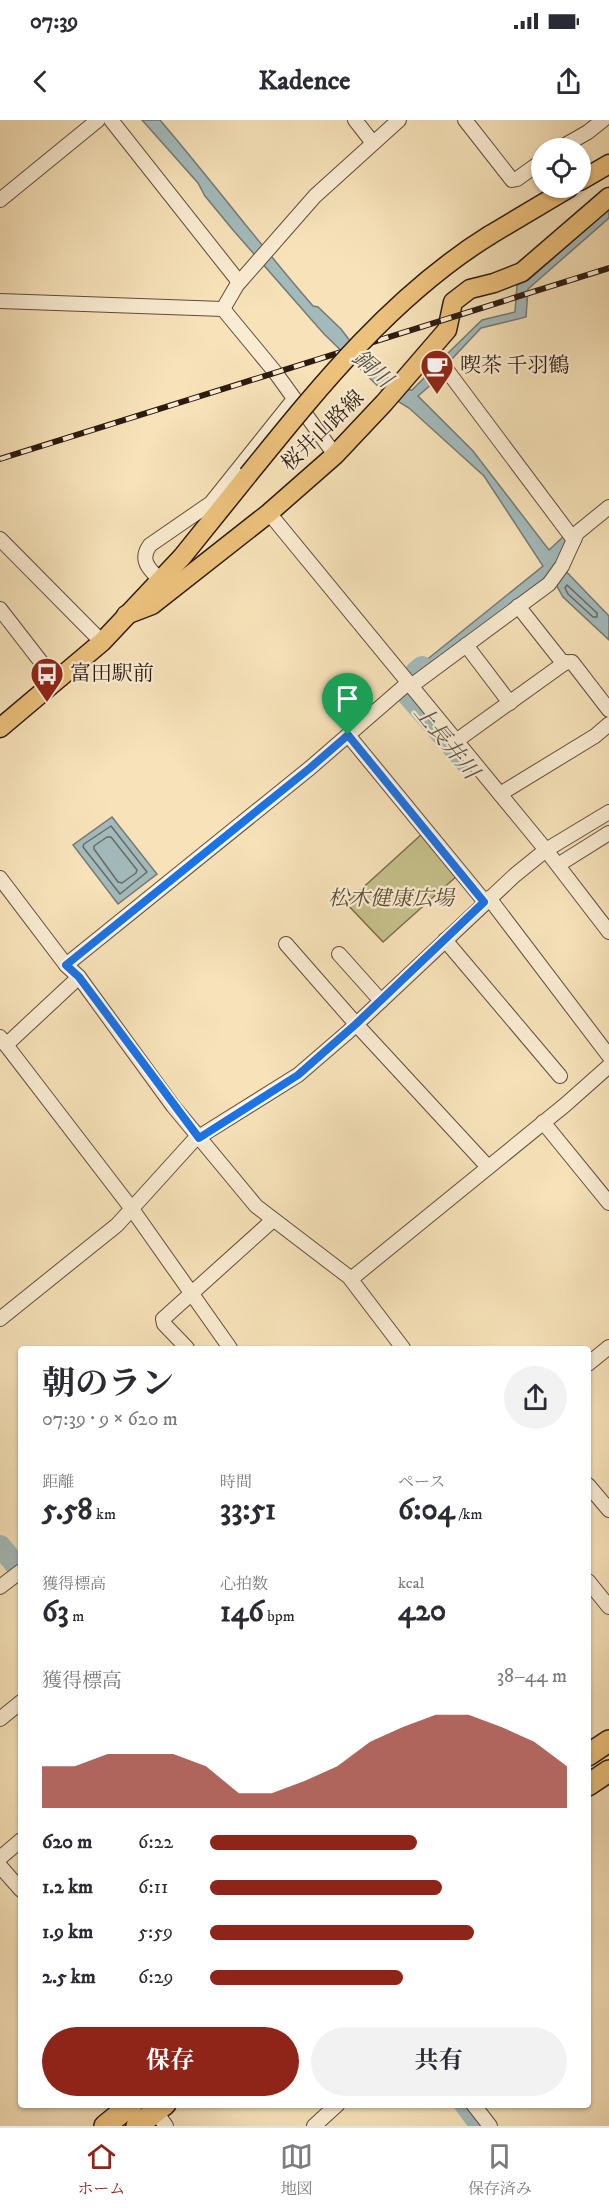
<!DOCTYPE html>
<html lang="ja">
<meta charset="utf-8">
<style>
:root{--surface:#fff;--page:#f2f2f3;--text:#2b2b33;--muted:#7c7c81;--line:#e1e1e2;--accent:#8f2418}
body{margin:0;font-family:"IM FELL DW Pica","Noto Serif JP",serif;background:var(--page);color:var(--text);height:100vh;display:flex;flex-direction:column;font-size:22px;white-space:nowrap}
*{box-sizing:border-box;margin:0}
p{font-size:20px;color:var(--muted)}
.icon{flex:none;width:33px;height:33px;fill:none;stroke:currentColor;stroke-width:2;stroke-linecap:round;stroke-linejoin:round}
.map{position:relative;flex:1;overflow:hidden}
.details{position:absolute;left:18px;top:1226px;width:573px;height:762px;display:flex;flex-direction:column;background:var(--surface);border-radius:6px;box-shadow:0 2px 4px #0004}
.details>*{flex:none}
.fabs{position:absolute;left:531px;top:18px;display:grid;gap:12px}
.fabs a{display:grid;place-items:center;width:60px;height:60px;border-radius:50%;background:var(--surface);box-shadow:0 2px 4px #0004;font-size:30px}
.pin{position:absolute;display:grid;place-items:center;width:51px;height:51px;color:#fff;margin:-62px -26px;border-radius:50% 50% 50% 0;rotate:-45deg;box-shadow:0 0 6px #0007}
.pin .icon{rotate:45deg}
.round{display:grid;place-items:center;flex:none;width:63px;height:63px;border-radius:32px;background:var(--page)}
.summary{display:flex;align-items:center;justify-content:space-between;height:102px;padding:0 24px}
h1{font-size:33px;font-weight:700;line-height:45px}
.figures{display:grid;grid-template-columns:repeat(3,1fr);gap:9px;height:102px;padding:6px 24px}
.figures div{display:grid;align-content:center}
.figures b{font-size:30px;font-weight:700}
.figures small{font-size:16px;font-weight:400}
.figures p{font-size:16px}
.chart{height:168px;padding:12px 24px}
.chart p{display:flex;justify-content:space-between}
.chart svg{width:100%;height:108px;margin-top:6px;fill:var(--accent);opacity:.7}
.primary-button{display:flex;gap:12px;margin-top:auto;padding:12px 24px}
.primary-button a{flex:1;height:69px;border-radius:36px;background:var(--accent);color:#fff;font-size:24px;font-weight:700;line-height:69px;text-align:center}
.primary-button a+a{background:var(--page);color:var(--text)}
ul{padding:0 24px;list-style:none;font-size:20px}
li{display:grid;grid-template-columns:96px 72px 1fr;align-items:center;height:45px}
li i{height:15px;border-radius:8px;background:var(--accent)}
.status{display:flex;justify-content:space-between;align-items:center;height:42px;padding:0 30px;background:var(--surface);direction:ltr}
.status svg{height:16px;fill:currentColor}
header{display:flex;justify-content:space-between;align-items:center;height:78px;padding:0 24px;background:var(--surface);font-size:27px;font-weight:700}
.tabs{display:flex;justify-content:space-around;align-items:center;height:84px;border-top:2px solid var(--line);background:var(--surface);font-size:16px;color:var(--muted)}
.tabs a{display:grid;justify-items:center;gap:3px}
.tabs .current{color:var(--accent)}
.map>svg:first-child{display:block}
.green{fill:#c5c08a;stroke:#796e4e;stroke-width:1.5}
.water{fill:#a3babb;stroke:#747a77;stroke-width:1.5}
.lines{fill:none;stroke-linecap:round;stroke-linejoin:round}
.shore{stroke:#686a66;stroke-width:1.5}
.river{stroke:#a3babb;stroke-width:22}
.minor-casing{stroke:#604d3c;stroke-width:16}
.major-casing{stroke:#2d1b12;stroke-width:21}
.highway-casing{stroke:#2d1b12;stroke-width:24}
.minor{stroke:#faecd2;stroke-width:14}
.major{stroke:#ecc17c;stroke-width:18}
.highway{stroke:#ecc17c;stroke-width:21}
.rail-casing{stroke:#2d1b12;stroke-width:6}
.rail{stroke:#faecd2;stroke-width:4;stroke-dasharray:11;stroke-linecap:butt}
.major-bridge-casing{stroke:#2d1b12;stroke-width:21;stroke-linecap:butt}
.major-bridge{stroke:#ecc17c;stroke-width:18}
.route-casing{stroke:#fff;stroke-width:12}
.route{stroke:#1a73e8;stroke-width:8}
.labels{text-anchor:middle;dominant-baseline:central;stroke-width:4.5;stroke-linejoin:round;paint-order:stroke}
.poi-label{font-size:21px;fill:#2d1b12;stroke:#faecd2;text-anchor:start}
.street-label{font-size:21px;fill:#2d1b12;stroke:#faecd2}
.park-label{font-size:21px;font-style:italic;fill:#5b4d36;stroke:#faecd2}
.water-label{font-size:22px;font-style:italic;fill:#56534d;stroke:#faecd2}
</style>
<div class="status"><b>07:39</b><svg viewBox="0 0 49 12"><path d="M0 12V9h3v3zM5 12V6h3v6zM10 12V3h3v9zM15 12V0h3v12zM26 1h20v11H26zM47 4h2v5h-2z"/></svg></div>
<header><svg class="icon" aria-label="back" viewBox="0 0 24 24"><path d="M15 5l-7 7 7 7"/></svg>Kadence<svg class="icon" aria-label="share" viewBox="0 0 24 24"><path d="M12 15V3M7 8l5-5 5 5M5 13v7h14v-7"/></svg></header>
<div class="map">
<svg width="609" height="2006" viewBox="0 0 609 2006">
<rect width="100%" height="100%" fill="#f7e2b9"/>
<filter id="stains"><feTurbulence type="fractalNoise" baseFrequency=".00333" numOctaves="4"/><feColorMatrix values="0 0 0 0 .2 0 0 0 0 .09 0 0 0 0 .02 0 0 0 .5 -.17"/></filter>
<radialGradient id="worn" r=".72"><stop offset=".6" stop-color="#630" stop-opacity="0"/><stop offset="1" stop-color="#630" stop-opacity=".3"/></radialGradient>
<path class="green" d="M423,713L458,755L383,822L346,783Z"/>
<g class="water">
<path d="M142,0H160C212,61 260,125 313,186L318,187L341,209L363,238L405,270H412L431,251L435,242L444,237L482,200L515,192L517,165L527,161L609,89V98L528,169L526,197L481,208L450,241L440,257L418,276L473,331L549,430L565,415L569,420L557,442L609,496V520L563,477L550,454L417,558L409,554L543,446L484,356L409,288L386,274L324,214L233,110L205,76L198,63Z"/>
<path d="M112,697L157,754L118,784L73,725Z"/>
</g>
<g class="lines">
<g class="shore">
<path d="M567,465L597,493V497H593L568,474L565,468Z"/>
<path d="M111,706L147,752L120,774L83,727L84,724Z"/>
<path d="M107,717H111L137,750L136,753L122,763L118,762L94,729V726Z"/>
</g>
<g class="river">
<path d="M422,547L416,552L408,575L466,642"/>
<path d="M0,1426L21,1451"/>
<path d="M465,1984L481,2006"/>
</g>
<defs>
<g id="minor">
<path d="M111,0L239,162"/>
<path d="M355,0L373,23"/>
<path d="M465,0L512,60L517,59L542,41"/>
<path d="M560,28L588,12L603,0"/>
<path d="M0,80L98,0"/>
<path d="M0,181L223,189L275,252L335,335"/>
<path d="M223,189L237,165L315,76L399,0"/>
<path d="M431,229L574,420"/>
<path d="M269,393L546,730L609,812"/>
<path d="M0,419L102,522"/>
<path d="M160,460C149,449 139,440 150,425L211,383L294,279"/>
<path d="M518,486L563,543L572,542L609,590"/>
<path d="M0,489L55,560"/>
<path d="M466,525L510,583"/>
<path d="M411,566L549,464L562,446L577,413L609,387"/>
<path d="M348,615L485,782"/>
<path d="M456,621L566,542"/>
<path d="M500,674L595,616L609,604"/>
<path d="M558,745L609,713"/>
<path d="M0,758L66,845L79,857L173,986L256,1086L349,1157L403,1228"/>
<path d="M489,778L609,936"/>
<path d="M445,820L560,956"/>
<path d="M286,824L356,904L488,1047"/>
<path d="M339,834L381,881"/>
<path d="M66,845L310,648L408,563"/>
<path d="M0,917L132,1089L230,1228"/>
<path d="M6,925L79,857"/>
<path d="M543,1002L609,1083"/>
<path d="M351,1159L565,985L609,946"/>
<path d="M0,1199L117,1105L194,1020L298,955L348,912L515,755L546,730L609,692"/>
<path d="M187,1228L164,1204L163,1199L273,1100"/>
<path d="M588,1244L609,1227"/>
<path d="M588,1365L609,1390"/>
<path d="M588,1461L609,1487"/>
<path d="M0,1467L21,1451"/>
<path d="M0,1599L21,1582"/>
<path d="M0,1738L21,1720"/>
<path d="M0,1746L21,1770"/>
<path d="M473,1984L490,2006"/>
<path d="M156,1992L166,2006"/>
<path d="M314,2006L338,1984"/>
</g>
<g id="major">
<path d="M580,61L609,44"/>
<path d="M490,115L569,68"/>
<path d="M126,495L152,485L269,393L335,335L384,283L447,210L453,182L470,169L494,163L522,152L609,77"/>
<path d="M0,608L102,522L182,437L248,355"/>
</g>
<g id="highway">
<path d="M588,1635L609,1621"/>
<path d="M588,1665L609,1651"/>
<path d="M105,2006L132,1984"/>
<path d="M137,2006L165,1984"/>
</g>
</defs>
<use href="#minor" class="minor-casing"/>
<use href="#major" class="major-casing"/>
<use href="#highway" class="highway-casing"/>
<use href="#minor" class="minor"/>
<use href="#major" class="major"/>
<use href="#highway" class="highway"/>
<defs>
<path id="rail" d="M0,339L609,148"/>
</defs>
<use href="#rail" class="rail-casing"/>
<use href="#rail" class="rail"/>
<defs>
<path id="major-bridge" d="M248,355C320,266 392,176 490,115"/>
</defs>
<use href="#major-bridge" class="major-bridge-casing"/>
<use href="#major-bridge" class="major-bridge"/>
</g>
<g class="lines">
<defs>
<path id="route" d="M348,615L484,782L356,904L298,955L199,1018L79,857L66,845L310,648Z"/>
</defs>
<use href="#route" class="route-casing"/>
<use href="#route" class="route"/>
</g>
<defs>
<symbol id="cafe-pin" viewBox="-11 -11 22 30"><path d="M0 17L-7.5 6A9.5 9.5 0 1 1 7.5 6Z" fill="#8f2418" stroke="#faecd2"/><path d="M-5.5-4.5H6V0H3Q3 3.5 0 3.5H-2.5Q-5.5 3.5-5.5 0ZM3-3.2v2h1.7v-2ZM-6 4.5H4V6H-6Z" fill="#fff"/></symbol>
<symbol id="bus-pin" viewBox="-11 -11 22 30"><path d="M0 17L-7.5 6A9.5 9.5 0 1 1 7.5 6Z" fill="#8f2418" stroke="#faecd2"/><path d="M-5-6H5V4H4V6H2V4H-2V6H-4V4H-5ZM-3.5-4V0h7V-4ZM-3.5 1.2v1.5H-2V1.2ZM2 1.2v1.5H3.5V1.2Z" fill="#fff"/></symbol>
</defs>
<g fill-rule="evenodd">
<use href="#cafe-pin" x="418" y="227" width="38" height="52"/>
<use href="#bus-pin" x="28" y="535" width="38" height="52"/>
</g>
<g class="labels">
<g class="poi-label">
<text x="460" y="246">喫茶 千羽鶴</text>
<text x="70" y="554">富田駅前</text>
</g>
<g class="street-label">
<text transform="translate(323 311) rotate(-44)">桜井山路線</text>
</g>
<g class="park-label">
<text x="391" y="779">松木健康広場</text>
</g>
<g class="water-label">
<text transform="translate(372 249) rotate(41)">銅川</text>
<text transform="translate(446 622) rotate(51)">上長井川</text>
</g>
</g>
<rect width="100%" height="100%" filter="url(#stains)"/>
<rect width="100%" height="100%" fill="url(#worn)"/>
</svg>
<div class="fabs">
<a><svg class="icon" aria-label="locate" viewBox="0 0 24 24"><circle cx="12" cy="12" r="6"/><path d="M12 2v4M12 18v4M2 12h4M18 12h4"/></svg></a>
</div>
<div class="pin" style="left:348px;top:615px;background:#1e9e55"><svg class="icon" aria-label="arrive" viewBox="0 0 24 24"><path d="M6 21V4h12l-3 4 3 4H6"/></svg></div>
<section class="details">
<div class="summary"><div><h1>朝のラン</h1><p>07:39 · 9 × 620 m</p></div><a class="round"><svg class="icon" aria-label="share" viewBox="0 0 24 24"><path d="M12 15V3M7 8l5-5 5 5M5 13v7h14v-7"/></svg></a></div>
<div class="figures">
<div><p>距離</p><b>5.58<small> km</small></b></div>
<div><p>時間</p><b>33:51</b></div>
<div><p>ペース</p><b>6:04<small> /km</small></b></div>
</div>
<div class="figures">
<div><p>獲得標高</p><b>63<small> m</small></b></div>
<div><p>心拍数</p><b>146<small> bpm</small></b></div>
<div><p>kcal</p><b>420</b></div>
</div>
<div class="chart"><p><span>獲得標高</span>38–44 m</p>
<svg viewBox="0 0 160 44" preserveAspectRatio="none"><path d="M0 44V27L10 27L20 22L30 22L40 22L50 27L60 38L70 38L80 33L90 27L100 17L110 11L120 6L130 6L140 11L150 17L160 27V44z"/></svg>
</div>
<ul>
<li><b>620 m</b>6:22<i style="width:58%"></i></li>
<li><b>1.2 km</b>6:11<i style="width:65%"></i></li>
<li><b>1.9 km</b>5:59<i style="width:74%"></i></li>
<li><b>2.5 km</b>6:29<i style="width:54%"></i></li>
</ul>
<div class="primary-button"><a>保存</a><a>共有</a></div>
</section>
</div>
<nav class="tabs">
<a class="current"><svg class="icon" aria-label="home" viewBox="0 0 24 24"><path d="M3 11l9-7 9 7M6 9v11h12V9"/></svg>ホーム</a>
<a><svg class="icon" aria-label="map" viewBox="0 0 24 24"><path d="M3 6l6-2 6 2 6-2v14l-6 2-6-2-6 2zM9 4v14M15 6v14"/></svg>地図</a>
<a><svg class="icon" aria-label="saved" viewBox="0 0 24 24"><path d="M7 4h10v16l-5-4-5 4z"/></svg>保存済み</a>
</nav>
